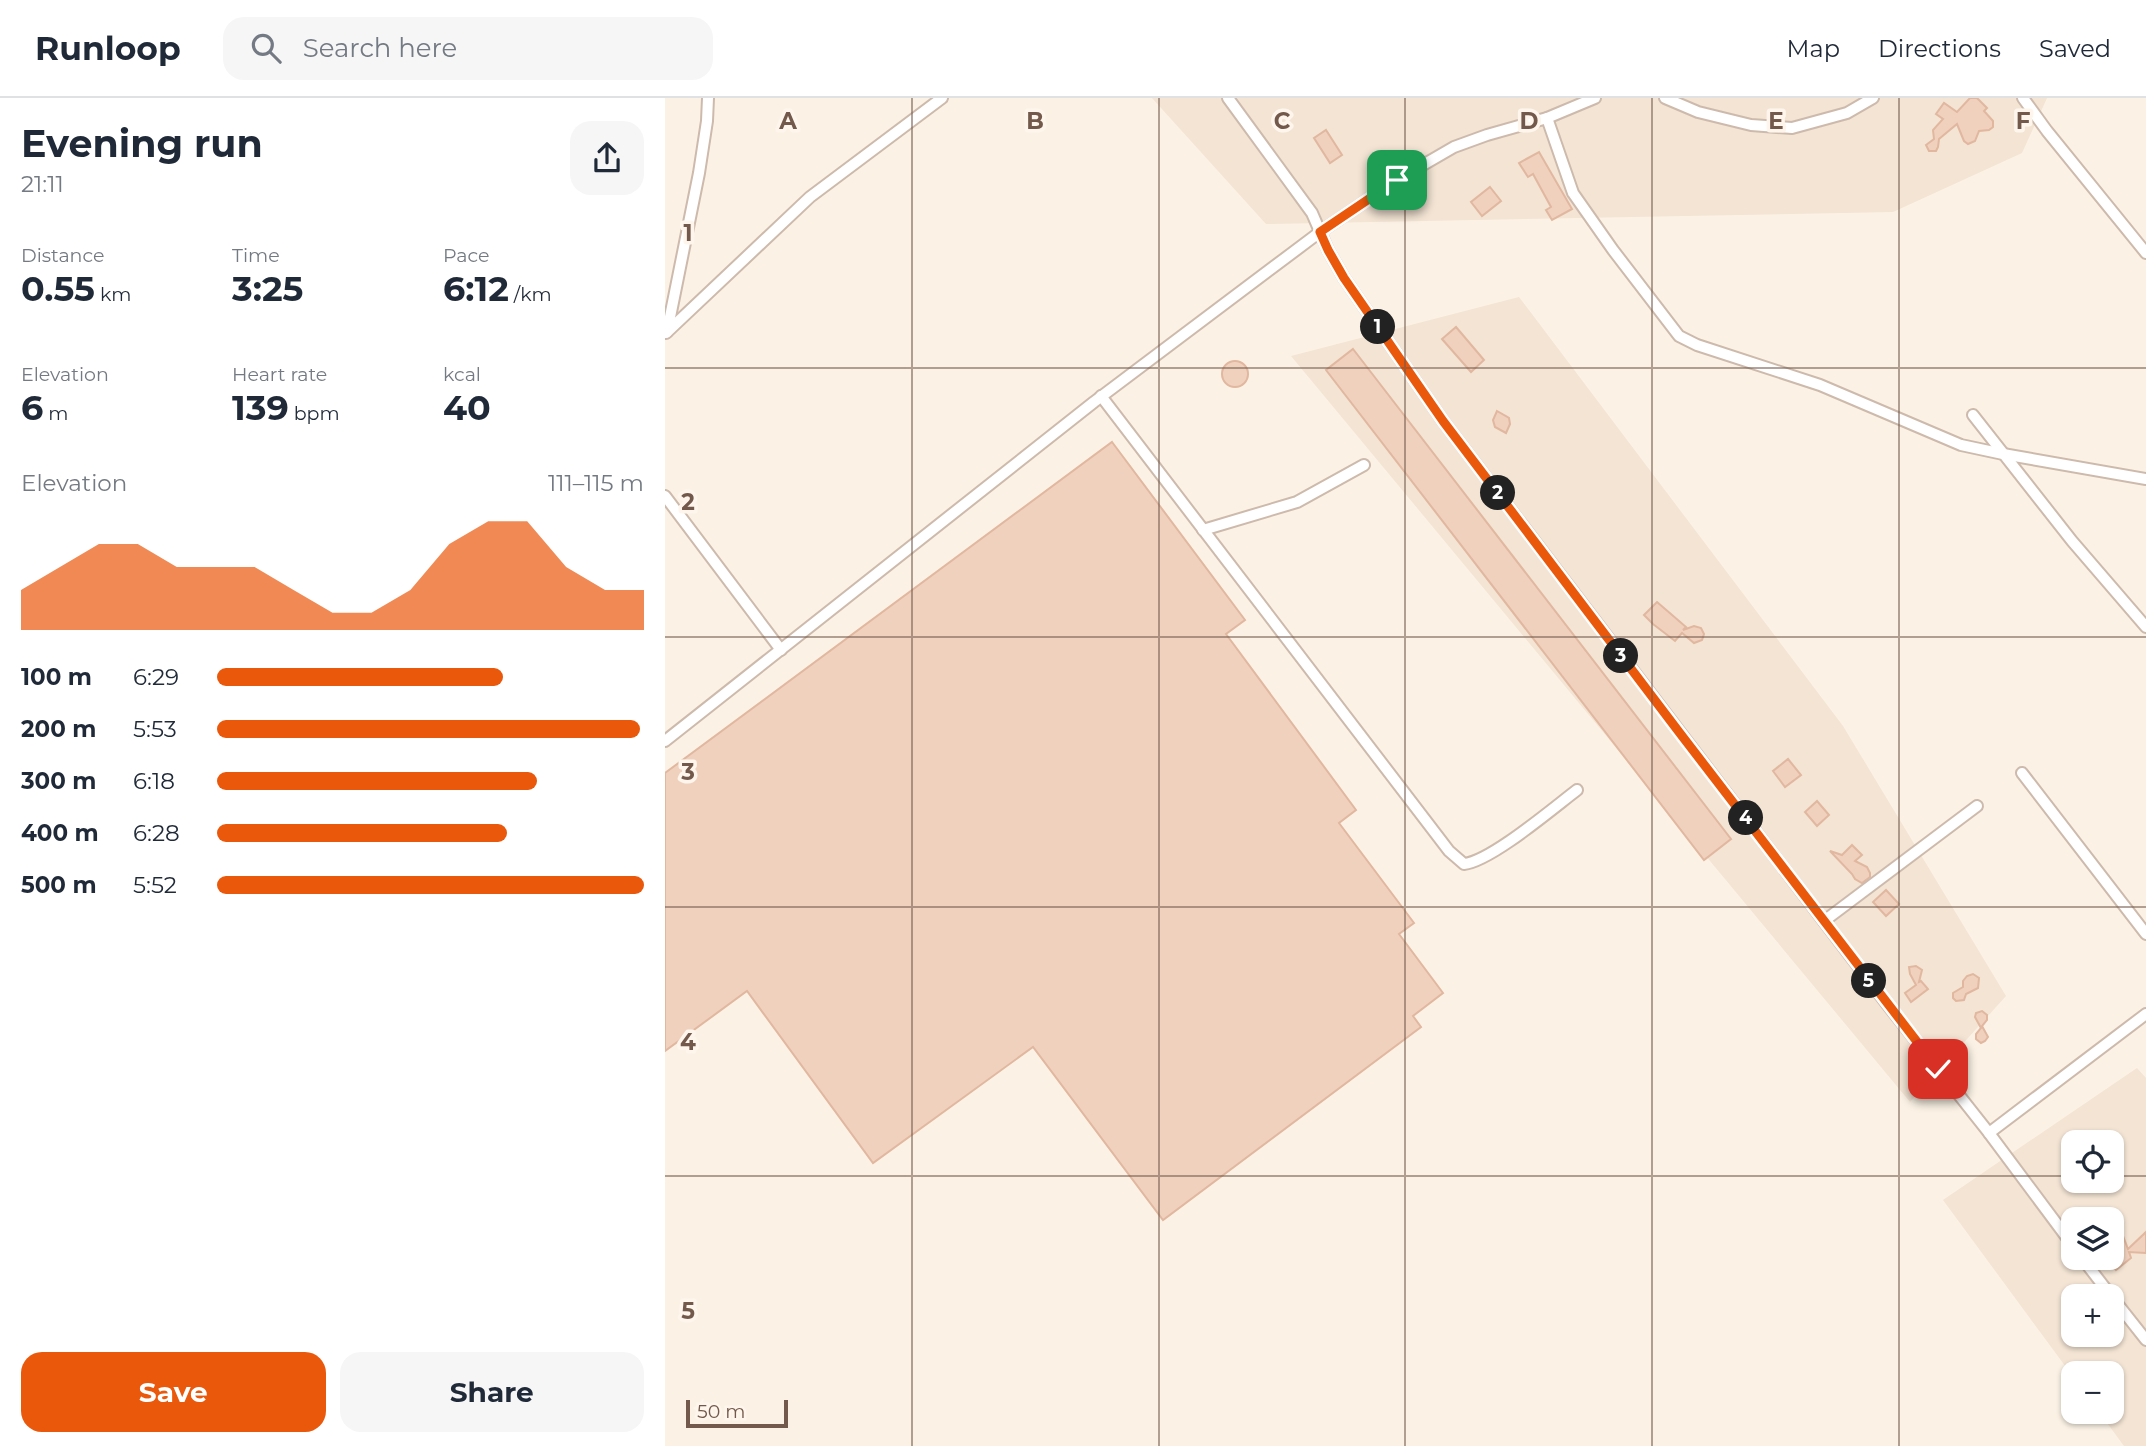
<!DOCTYPE html>
<meta charset="utf-8">
<style>
:root{--surface:#fff;--page:#f6f6f7;--text:#1f2937;--muted:#747a83;--line:#e0e1e3;--accent:#ea580c}
body{margin:0;font-family:Montserrat,sans-serif;background:var(--page);color:var(--text);height:100vh;display:flex;flex-direction:column;font-size:26px;white-space:nowrap}
*{box-sizing:border-box;margin:0}
p{font-size:23px;color:var(--muted)}
.icon{flex:none;width:38px;height:38px;fill:none;stroke:currentColor;stroke-width:2;stroke-linecap:round;stroke-linejoin:round}
.map{position:relative;flex:1;overflow:hidden}
.details{display:flex;flex-direction:column;background:var(--surface);width:665px}
.details>*{flex:none}
.buttons{position:absolute;left:1396px;top:1032px;display:grid;gap:14px}
.buttons a{display:grid;place-items:center;width:63px;height:63px;border-radius:14px;background:var(--surface);box-shadow:0 2px 5px #0004;font-size:35px}
.scale{position:absolute;left:21px;bottom:18px;width:102px;box-sizing:border-box;padding-left:7px;border:4px solid #73594b;border-top:0;font-size:19px;line-height:24px;white-space:nowrap;color:#73594b;-webkit-text-stroke:5px #fef6ec;paint-order:stroke}
.pin{position:absolute;display:grid;place-items:center;width:60px;height:60px;color:#fff;margin:-30px;border-radius:14px;box-shadow:0 4px 10px #0006}
.km{position:absolute;width:35px;height:35px;margin:-18px;border-radius:50%;background:#222;color:#fff;font-size:19px;line-height:35px;text-align:center}
.round{display:grid;place-items:center;flex:none;width:74px;height:74px;border-radius:21px;background:var(--page)}
.head{display:flex;align-items:center;justify-content:space-between;height:119px;padding:0 21px}
h1{font-size:38px;font-weight:700;line-height:52px}
.stats{display:grid;grid-template-columns:repeat(3,1fr);gap:10px;height:119px;padding:7px 21px}
.stats div{display:grid;align-content:center}
.stats b{font-size:35px;font-weight:700}
.stats small{font-size:19px;font-weight:400}
.stats p{font-size:19px}
.chart{height:196px;padding:14px 21px}
.chart p{display:flex;justify-content:space-between}
.chart svg{width:100%;height:126px;margin-top:7px;fill:var(--accent);opacity:.7}
.primary-button{display:flex;gap:14px;margin-top:auto;padding:14px 21px}
.primary-button a{flex:1;height:80px;border-radius:21px;background:var(--accent);color:#fff;font-size:28px;font-weight:700;line-height:80px;text-align:center}
.primary-button a+a{background:var(--page);color:var(--text)}
ul{padding:0 21px;list-style:none;font-size:23px}
li{display:grid;grid-template-columns:112px 84px 1fr;align-items:center;height:52px}
li i{height:18px;border-radius:9px;background:var(--accent)}
header{display:flex;align-items:center;gap:42px;box-sizing:border-box;height:98px;padding:0 35px;background:var(--surface);border-bottom:2px solid var(--line)}
header strong{font-size:33px}
nav{display:flex;gap:38px;margin-inline-start:auto;font-size:24px}
.search{width:490px;height:63px;background:var(--page);display:flex;align-items:center;gap:18px;box-sizing:border-box;padding:0 24px;border-radius:21px;color:var(--muted);font-size:26px}
main{display:flex;flex:1;min-height:0}
.map>svg:first-child{display:block}
.residential{fill:#f3e4d4;fill-rule:evenodd}
.building{fill:#f0d1be;stroke:#e1b79f;stroke-width:2}
.lines{fill:none;stroke-linecap:round;stroke-linejoin:round}
.street-casing{stroke:#cdbaac;stroke-width:14}
.street{stroke:#fff;stroke-width:10}
.route-casing{stroke:#fff;stroke-width:14}
.route{stroke:#ea580c;stroke-width:9}
.grid{fill:none;stroke:#73594b;stroke-width:2;stroke-opacity:0.55}
.grid-label{font-size:23px;text-anchor:middle;font-weight:bold;fill:#73594b;stroke:#fef6ec;stroke-width:7;stroke-linejoin:round;paint-order:stroke}
</style>
<header>
<strong>Runloop</strong>
<div class="search"><svg class="icon" aria-label="search" viewBox="0 0 24 24"><circle cx="10" cy="10" r="6"/><path d="M15 15l6 6"/></svg>Search here</div>
<nav><a>Map</a><a>Directions</a><a>Saved</a></nav>
</header>
<main>
<section class="details">
<div class="head"><div><h1>Evening run</h1><p>21:11</p></div><a class="round"><svg class="icon" aria-label="share" viewBox="0 0 24 24"><path d="M12 15V3M7 8l5-5 5 5M5 13v7h14v-7"/></svg></a></div>
<div class="stats">
<div><p>Distance</p><b>0.55<small> km</small></b></div>
<div><p>Time</p><b>3:25</b></div>
<div><p>Pace</p><b>6:12<small> /km</small></b></div>
</div>
<div class="stats">
<div><p>Elevation</p><b>6<small> m</small></b></div>
<div><p>Heart rate</p><b>139<small> bpm</small></b></div>
<div><p>kcal</p><b>40</b></div>
</div>
<div class="chart"><p><span>Elevation</span>111–115 m</p>
<svg viewBox="0 0 160 44" preserveAspectRatio="none"><path d="M0 44V30L10 22L20 14L30 14L40 22L50 22L60 22L70 30L80 38L90 38L100 30L110 14L120 6L130 6L140 22L150 30L160 30V44z"/></svg>
</div>
<ul>
<li><b>100 m</b>6:29<i style="width:67%"></i></li>
<li><b>200 m</b>5:53<i style="width:99%"></i></li>
<li><b>300 m</b>6:18<i style="width:75%"></i></li>
<li><b>400 m</b>6:28<i style="width:68%"></i></li>
<li><b>500 m</b>5:52<i style="width:100%"></i></li>
</ul>
<div class="primary-button"><a>Save</a><a>Share</a></div>
</section>
<div class="map">
<svg width="1481" height="1348" viewBox="0 0 1481 1348">
<rect width="100%" height="100%" fill="#fbf2e5"/>
<g class="residential">
<path d="M487,0H1382L1357,55L1228,114L601,126Z"/>
<path d="M854,199L1178,628L1341,898L1245,1004L626,258Z"/>
<path d="M1472,970L1481,980V1348H1459L1434,1314H1447V1276H1409V1280L1278,1102ZM1409,1045H1447V1083H1409ZM1409,1122H1447V1160H1409ZM1409,1199H1447V1237H1409Z"/>
</g>
<g class="building">
<path d="M1305,0H1312L1322,10L1319,13L1328,23V29L1324,32L1314,33L1310,43L1303,46L1299,43L1292,26L1274,41L1273,49L1271,53H1264L1261,47L1269,41L1268,32L1278,21L1271,16L1279,5L1292,14Z"/>
<path d="M661,32L677,57L665,65L649,40Z"/>
<path d="M874,54L907,111L887,122L881,112L886,109L868,76L863,79L854,65Z"/>
<path d="M825,89L836,103L817,118L806,104Z"/>
<path d="M791,229L819,262L806,274L777,241Z"/>
<path d="M688,251L1066,741L1039,762L661,272Z"/>
<circle cx="570" cy="276" r="13"/>
<path d="M832,313L844,320L845,326L841,335L830,329L828,322Z"/>
<path d="M447,344L580,522L561,536L691,712L674,725L749,825L734,836L778,895L748,918L756,929L498,1122L368,949L208,1065L82,893L0,953V675Z"/>
<path d="M992,504L1021,529L1018,532L1029,528L1036,530L1039,536L1037,542L1029,545L1017,535L1010,543L988,526L979,517Z"/>
<path d="M1123,661L1136,677L1120,689L1108,673Z"/>
<path d="M1152,703L1164,717L1152,728L1140,714Z"/>
<path d="M1187,747L1197,757L1190,763L1202,769L1205,775V779L1197,785L1190,781L1187,776L1165,753L1177,757Z"/>
<path d="M1221,792L1234,806L1221,818L1208,804Z"/>
<path d="M1251,868L1257,872L1254,884L1256,883L1263,891L1246,904L1240,895L1251,887L1245,876L1244,869Z"/>
<path d="M1308,876L1314,880L1313,890L1301,896L1299,902L1291,903L1288,900V895L1298,889V883L1302,878Z"/>
<path d="M1317,913L1322,917V922L1317,928L1323,939L1320,943L1316,945L1311,941V936L1316,930L1310,919L1311,915Z"/>
<path d="M1447,1131L1458,1138L1463,1151L1481,1134V1155L1464,1154L1466,1160L1451,1172L1444,1164L1447,1161Z"/>
</g>
<g class="lines">
<defs>
<g id="street">
<path d="M563,0L647,115L663,152L679,180L778,323L1222,906L1324,1035L1409,1149"/>
<path d="M1000,0L1033,14L1086,27L1127,30L1182,15L1208,0"/>
<path d="M1358,0L1382,33L1481,155"/>
<path d="M882,20L908,95L948,152L1014,238L1032,247L1155,287L1296,347L1338,356L1481,381"/>
<path d="M2,234L34,75L42,23L43,0"/>
<path d="M1,235L145,99L277,0"/>
<path d="M436,298L784,753L799,766C826,763 887,711 912,692"/>
<path d="M1308,317L1407,443L1481,529"/>
<path d="M0,398L116,552"/>
<path d="M538,432L632,404L699,367"/>
<path d="M0,643L429,304L655,134L732,82L789,49L822,37L882,20L930,0"/>
<path d="M1357,675L1481,836"/>
<path d="M1159,823L1312,708"/>
<path d="M1324,1035L1481,916"/>
<path d="M1417,1160L1447,1199"/>
<path d="M1447,1199L1481,1242"/>
</g>
</defs>
<use href="#street" class="street-casing"/>
<use href="#street" class="street"/>
</g>
<g class="lines">
<defs>
<path id="route" d="M732,82L655,134L663,152L679,180L778,323L1014,634L1273,971"/>
</defs>
<use href="#route" class="route-casing"/>
<use href="#route" class="route"/>
</g>
<path class="grid" d="M247,0V1348M494,0V1348M740,0V1348M987,0V1348M1234,0V1348M0,270H1481M0,539H1481M0,809H1481M0,1078H1409M1447,1078H1481"/>
<g class="grid-label">
<text x="123" y="31">A</text>
<text x="370" y="31">B</text>
<text x="617" y="31">C</text>
<text x="864" y="31">D</text>
<text x="1111" y="31">E</text>
<text x="1358" y="31">F</text>
<text x="23" y="143">1</text>
<text x="23" y="412">2</text>
<text x="23" y="682">3</text>
<text x="23" y="952">4</text>
<text x="23" y="1221">5</text>
</g>
</svg>
<div class="buttons">
<a><svg class="icon" aria-label="locate" viewBox="0 0 24 24"><circle cx="12" cy="12" r="6"/><path d="M12 2v4M12 18v4M2 12h4M18 12h4"/></svg></a>
<a><svg class="icon" aria-label="layers" viewBox="0 0 24 24"><path d="M12 4l9 5-9 5-9-5zM3 14l9 5 9-5"/></svg></a>
<a>+</a>
<a>−</a>
</div>
<div class="scale">50 m</div>
<div class="pin" style="left:732px;top:82px;background:#1e9e55"><svg class="icon" aria-label="arrive" viewBox="0 0 24 24"><path d="M6 21V4h12l-3 4 3 4H6"/></svg></div>
<div class="pin" style="left:1273px;top:971px;background:#d93025"><svg class="icon" aria-label="check" viewBox="0 0 24 24"><path d="M5 12l5 5 9-10"/></svg></div>
<b class="km" style="left:713px;top:229px">1</b>
<b class="km" style="left:833px;top:395px">2</b>
<b class="km" style="left:956px;top:558px">3</b>
<b class="km" style="left:1081px;top:720px">4</b>
<b class="km" style="left:1204px;top:883px">5</b>
</div>
</main>
